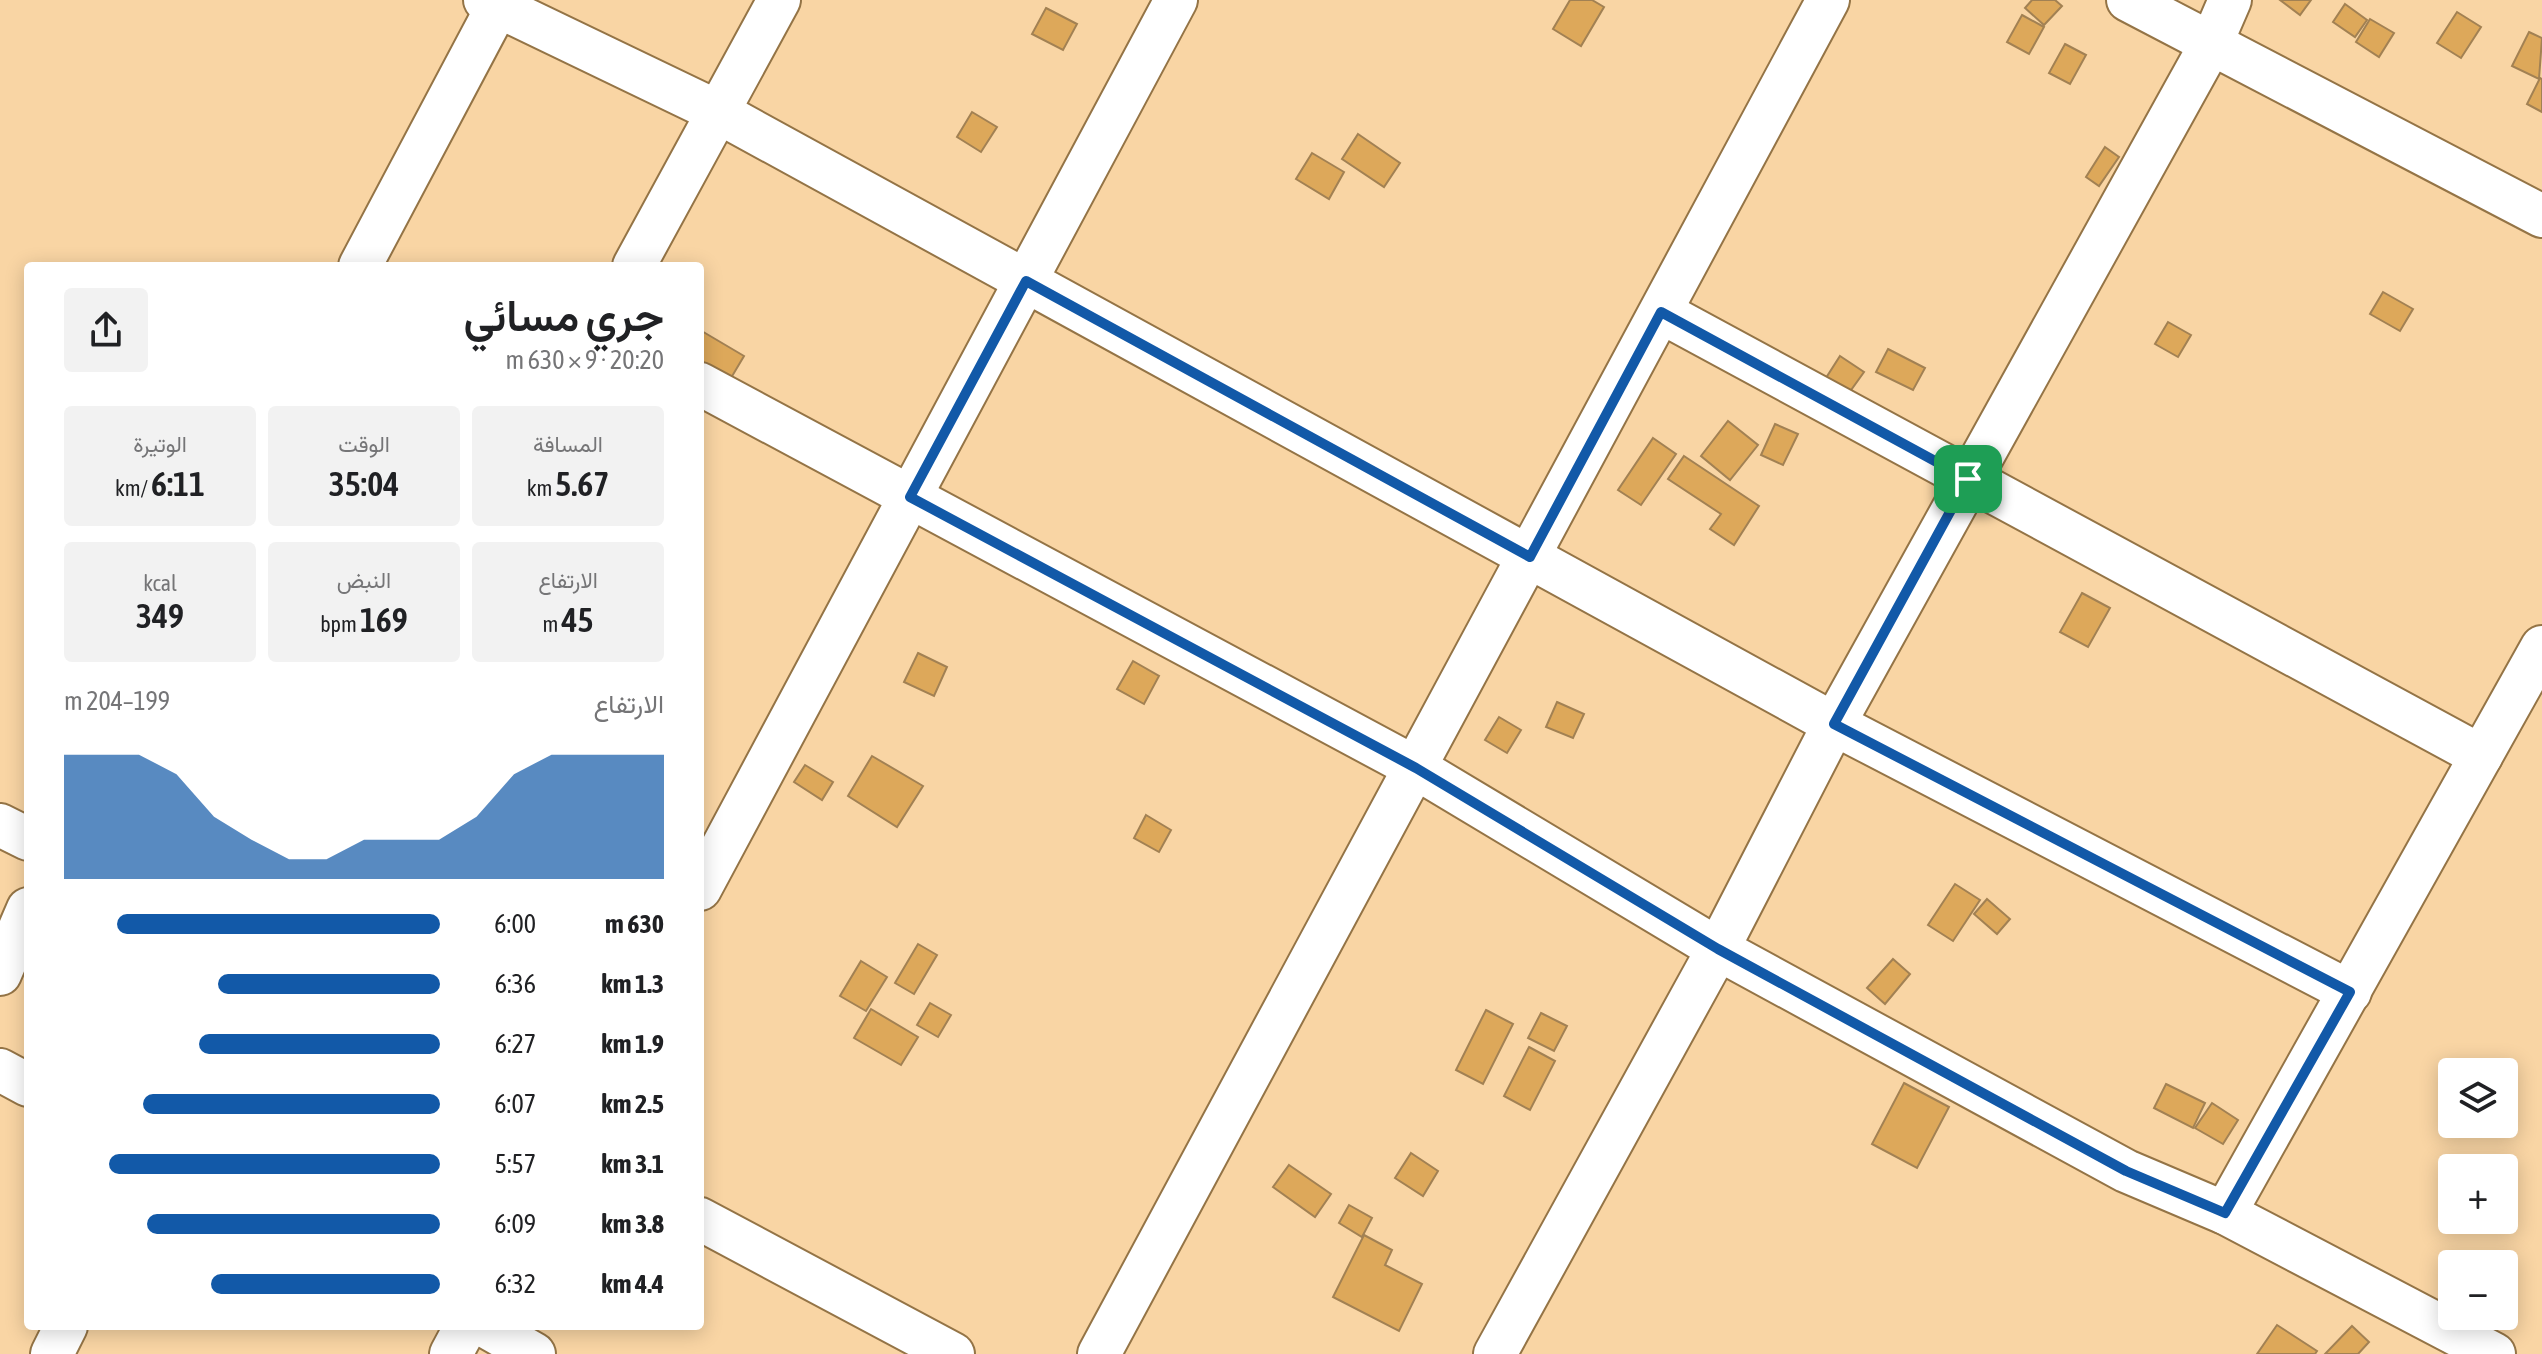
<!DOCTYPE html>
<html lang="ar">
<meta charset="utf-8">
<style>
:root{--surface:#fff;--page:#f2f2f2;--text:#202124;--muted:#757577;--accent:#1259a8}
body{margin:0;font-family:"Asap Condensed",Vazirmatn,sans-serif;background:var(--page);color:var(--text);direction:rtl;height:100vh;display:flex;flex-direction:column;font-size:30px;white-space:nowrap}
*{box-sizing:border-box;margin:0}
p{font-size:26px;color:var(--muted)}
.icon{flex:none;width:44px;height:44px;fill:none;stroke:currentColor;stroke-width:2;stroke-linecap:round;stroke-linejoin:round}
.map{position:relative;flex:1;overflow:hidden;direction:ltr}
.sheet{position:absolute;left:24px;top:262px;width:680px;height:1068px;display:flex;flex-direction:column;background:var(--surface);border-radius:8px;box-shadow:0 4px 20px #0003;direction:rtl}
.sheet>*{flex:none}
.tools{position:absolute;left:2438px;top:1058px;display:grid;gap:16px}
.tools a{display:grid;place-items:center;width:80px;height:80px;border-radius:8px;background:var(--surface);box-shadow:0 4px 20px #0003;font-size:40px}
.pin{position:absolute;display:grid;place-items:center;width:68px;height:68px;color:#fff;margin:-34px;border-radius:16px;box-shadow:0 4px 12px #0006}
.round{display:grid;place-items:center;flex:none;width:84px;height:84px;border-radius:8px;background:var(--page)}
.summary{display:flex;align-items:center;justify-content:space-between;height:136px;padding:0 40px}
h1{font-size:44px;font-weight:600;line-height:60px}
.figures{display:grid;grid-template-columns:repeat(3,1fr);gap:12px;height:136px;padding:8px 40px}
.figures div{display:grid;align-content:center;border-radius:8px;background:var(--page);text-align:center}
.figures b{font-size:34px;font-weight:600}
.figures small{font-size:22px;font-weight:400}
.figures p{font-size:22px}
.chart{height:224px;padding:16px 40px}
.chart p{display:flex;justify-content:space-between}
.chart svg{width:100%;height:144px;margin-top:8px;fill:var(--accent);opacity:.7}
ul{padding:0 40px;list-style:none;font-size:26px}
li{display:grid;grid-template-columns:128px 96px 1fr;align-items:center;height:60px}
li i{height:20px;border-radius:10px;background:var(--accent)}
.map>svg:first-child{display:block}
.building{fill:#dda85a;stroke:#a28153;stroke-width:2}
.lines{fill:none;stroke-linecap:round;stroke-linejoin:round}
.minor-casing{stroke:#947446;stroke-width:46}
.minor{stroke:#fff;stroke-width:42}
.route-casing{stroke:#fff;stroke-width:16}
.route{stroke:#1259a8;stroke-width:10}
</style>
<div class="map">
<svg width="2542" height="1354" viewBox="0 0 2542 1354">
<rect width="100%" height="100%" fill="#f9d5a4"/>
<g class="building">
<path d="M1570,0H1592L1604,7L1581,46L1553,29Z"/>
<path d="M2032,0H2055L2062,6L2044,25L2025,8Z"/>
<path d="M2280,0H2311L2300,15Z"/>
<path d="M2345,4L2367,20L2355,37L2333,22Z"/>
<path d="M1046,8L1077,24L1063,50L1032,34Z"/>
<path d="M2457,12L2481,27L2461,58L2437,43Z"/>
<path d="M2022,15L2044,27L2029,54L2007,42Z"/>
<path d="M2370,19L2394,33L2379,57L2356,42Z"/>
<path d="M2529,32L2542,38L2539,79L2512,66Z"/>
<path d="M2065,44L2086,55L2070,84L2049,73Z"/>
<path d="M2540,78L2542,79V112L2527,104Z"/>
<path d="M972,112L997,127L981,152L957,137Z"/>
<path d="M1358,134L1400,163L1384,187L1342,159Z"/>
<path d="M2105,147L2119,157L2099,186L2086,177Z"/>
<path d="M1312,153L1344,172L1329,199L1296,179Z"/>
<path d="M2383,292L2413,309L2400,331L2370,314Z"/>
<path d="M2168,322L2191,335L2178,357L2155,344Z"/>
<path d="M700,330L744,356L731,378L700,360Z"/>
<path d="M1888,349L1925,368L1913,390L1876,372Z"/>
<path d="M1840,356L1864,372L1846,397L1824,381Z"/>
<path d="M1728,421L1758,445L1730,480L1701,456Z"/>
<path d="M1775,424L1798,434L1783,465L1761,455Z"/>
<path d="M1653,438L1676,454L1641,505L1618,490Z"/>
<path d="M1684,456L1759,506L1734,545L1710,529L1721,514L1668,479Z"/>
<path d="M2082,593L2110,608L2088,647L2060,632Z"/>
<path d="M918,653L947,667L934,696L904,682Z"/>
<path d="M1133,661L1159,676L1144,704L1117,689Z"/>
<path d="M1557,702L1584,714L1573,738L1546,727Z"/>
<path d="M1499,717L1521,730L1507,753L1485,740Z"/>
<path d="M872,756L923,786L897,827L848,796Z"/>
<path d="M805,765L833,782L822,800L794,782Z"/>
<path d="M1146,815L1171,830L1159,852L1134,838Z"/>
<path d="M1955,884L1980,900L1953,941L1928,925Z"/>
<path d="M1987,899L2010,919L1997,934L1974,914Z"/>
<path d="M918,944L937,955L914,994L895,983Z"/>
<path d="M1893,959L1910,974L1885,1004L1867,988Z"/>
<path d="M861,961L887,977L866,1011L840,996Z"/>
<path d="M930,1003L951,1015L938,1037L917,1025Z"/>
<path d="M871,1009L918,1037L901,1065L854,1038Z"/>
<path d="M1486,1010L1513,1024L1483,1084L1456,1070Z"/>
<path d="M1541,1013L1567,1026L1554,1051L1528,1038Z"/>
<path d="M1529,1047L1555,1061L1530,1110L1504,1096Z"/>
<path d="M1904,1083L1949,1107L1917,1168L1872,1144Z"/>
<path d="M2166,1084L2205,1103L2193,1128L2154,1108Z"/>
<path d="M2212,1103L2238,1120L2223,1144L2195,1128Z"/>
<path d="M1411,1153L1438,1171L1423,1196L1395,1178Z"/>
<path d="M1289,1165L1331,1194L1315,1217L1273,1187Z"/>
<path d="M1349,1205L1372,1218L1362,1237L1339,1223Z"/>
<path d="M1364,1235L1392,1250L1385,1265L1422,1284L1399,1331L1333,1297Z"/>
<path d="M2277,1325L2317,1351L2315,1354H2257Z"/>
<path d="M2352,1326L2369,1342L2358,1354H2325Z"/>
</g>
<g class="lines">
<defs>
<g id="minor">
<path d="M485,0L718,112L1834,724L2350,992"/>
<path d="M2128,0L2542,216"/>
<path d="M360,266L501,0"/>
<path d="M634,266L779,0"/>
<path d="M1661,312L2481,756"/>
<path d="M700,384L1416,768L1718,949L2126,1171L2225,1213L2494,1354"/>
<path d="M0,825L28,839"/>
<path d="M700,889L1176,0"/>
<path d="M0,974L28,909"/>
<path d="M0,1070L28,1085"/>
<path d="M2225,1213L2542,647"/>
<path d="M700,1219L953,1354"/>
<path d="M485,1326L534,1354"/>
<path d="M52,1354L66,1326"/>
<path d="M451,1354L466,1326"/>
<path d="M1099,1354L1828,0"/>
<path d="M1495,1354L1718,949L1834,724L2211,44L2230,0"/>
</g>
</defs>
<use href="#minor" class="minor-casing"/>
<use href="#minor" class="minor"/>
</g>
<g class="lines">
<defs>
<path id="route" d="M1026,281L1530,557L1661,312L1968,479L1834,724L2350,992L2225,1213L2126,1171L1718,949L1416,768L910,497Z"/>
</defs>
<use href="#route" class="route-casing"/>
<use href="#route" class="route"/>
</g>
</svg>
<div class="tools">
<a><svg class="icon" aria-label="layers" viewBox="0 0 24 24"><path d="M12 4l9 5-9 5-9-5zM3 14l9 5 9-5"/></svg></a>
<a>+</a>
<a>−</a>
</div>
<div class="pin" style="left:1968px;top:479px;background:#1e9e55"><svg class="icon" aria-label="arrive" viewBox="0 0 24 24"><path d="M6 21V4h12l-3 4 3 4H6"/></svg></div>
<section class="sheet">
<div class="summary"><div><h1>جري مسائي</h1><p>20:20 · 9 × 630 m</p></div><a class="round"><svg class="icon" aria-label="share" viewBox="0 0 24 24"><path d="M12 15V3M7 8l5-5 5 5M5 13v7h14v-7"/></svg></a></div>
<div class="figures">
<div><p>المسافة</p><b>5.67<small> km</small></b></div>
<div><p>الوقت</p><b>35:04</b></div>
<div><p>الوتيرة</p><b>6:11<small> /km</small></b></div>
</div>
<div class="figures">
<div><p>الارتفاع</p><b>45<small> m</small></b></div>
<div><p>النبض</p><b>169<small> bpm</small></b></div>
<div><p>kcal</p><b>349</b></div>
</div>
<div class="chart"><p><span>الارتفاع</span>199–204 m</p>
<svg viewBox="0 0 160 44" preserveAspectRatio="none"><path d="M0 44V6L10 6L20 6L30 12L40 25L50 32L60 38L70 38L80 32L90 32L100 32L110 25L120 12L130 6L140 6L150 6L160 6V44z"/></svg>
</div>
<ul>
<li><b>630 m</b>6:00<i style="width:86%"></i></li>
<li><b>1.3 km</b>6:36<i style="width:59%"></i></li>
<li><b>1.9 km</b>6:27<i style="width:64%"></i></li>
<li><b>2.5 km</b>6:07<i style="width:79%"></i></li>
<li><b>3.1 km</b>5:57<i style="width:88%"></i></li>
<li><b>3.8 km</b>6:09<i style="width:78%"></i></li>
<li><b>4.4 km</b>6:32<i style="width:61%"></i></li>
</ul>
</section>
</div>
